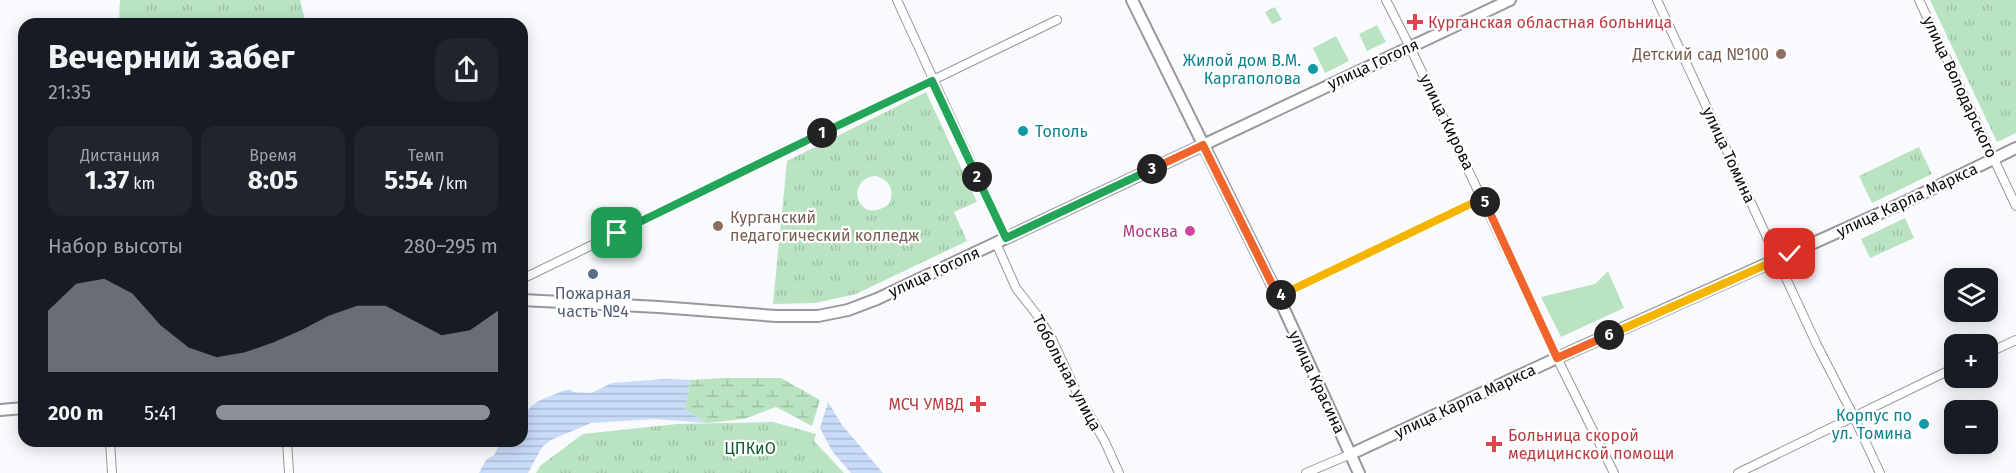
<!DOCTYPE html>
<html lang="ru">
<meta charset="utf-8">
<style>
:root{--surface:#171b24;--page:#20242c;--text:#f1f3f6;--muted:#9ea1a6;--accent:#8c9099}
body{margin:0;font-family:"Fira Sans",sans-serif;background:var(--page);color:var(--text);height:100vh;display:flex;flex-direction:column;font-size:22px;white-space:nowrap}
*{box-sizing:border-box;margin:0}
p{font-size:20px;color:var(--muted)}
.icon{flex:none;width:33px;height:33px;fill:none;stroke:currentColor;stroke-width:2;stroke-linecap:round;stroke-linejoin:round}
.map{position:relative;flex:1;overflow:hidden}
.sheet{position:absolute;left:18px;top:18px;width:510px;height:429px;display:flex;flex-direction:column;background:var(--surface);border-radius:18px;box-shadow:0 3px 15px #0003}
.sheet>*{flex:none}
.buttons{position:absolute;left:1944px;top:268px;display:grid;gap:12px}
.buttons a{display:grid;place-items:center;width:54px;height:54px;border-radius:12px;background:var(--surface);box-shadow:0 3px 15px #0003;font-size:30px}
.pin{position:absolute;display:grid;place-items:center;width:51px;height:51px;color:#fff;margin:-26px;border-radius:12px;box-shadow:0 3px 9px #0006}
.km{position:absolute;width:30px;height:30px;margin:-15px;border-radius:50%;background:#222;color:#fff;font-size:16px;line-height:30px;text-align:center}
.round{display:grid;place-items:center;flex:none;width:63px;height:63px;border-radius:18px;background:var(--page)}
.head{display:flex;align-items:center;justify-content:space-between;height:102px;padding:0 30px}
h1{font-size:33px;font-weight:700;line-height:45px}
.figures{display:grid;grid-template-columns:repeat(3,1fr);gap:9px;height:102px;padding:6px 30px}
.figures div{display:grid;align-content:center;border-radius:15px;background:var(--page);text-align:center}
.figures b{font-size:26px;font-weight:700}
.figures small{font-size:16px;font-weight:400}
.figures p{font-size:16px}
.chart{height:168px;padding:12px 30px}
.chart p{display:flex;justify-content:space-between}
.chart svg{width:100%;height:108px;margin-top:6px;fill:var(--accent);opacity:.7}
ul{padding:0 30px;list-style:none;font-size:20px}
li{display:grid;grid-template-columns:96px 72px 1fr;align-items:center;height:45px}
li i{height:15px;border-radius:8px;background:var(--accent)}
.map>svg:first-child{display:block}
.grass{fill:#b9e3c1}
.wetland{fill:url(#wetland-marsh)}
.park{fill:url(#park-tufts);fill-rule:evenodd}
.water{fill:url(#water-rules)}
.lines{fill:none;stroke-linecap:round;stroke-linejoin:round}
.minor-casing{stroke:#96989d;stroke-width:10}
.major-casing{stroke:#96989d;stroke-width:14}
.minor{stroke:#fff;stroke-width:8}
.major{stroke:#fff;stroke-width:10}
.split-1-casing{stroke:#fff;stroke-width:12}
.split-2-casing{stroke:#fff;stroke-width:12}
.split-3-casing{stroke:#fff;stroke-width:12}
.split-4-casing{stroke:#fff;stroke-width:12}
.split-5-casing{stroke:#fff;stroke-width:12}
.split-6-casing{stroke:#fff;stroke-width:12}
.split-7-casing{stroke:#fff;stroke-width:12}
.split-1{stroke:#22a559;stroke-width:8}
.split-2{stroke:#22a559;stroke-width:8}
.split-3{stroke:#22a559;stroke-width:8}
.split-4{stroke:#f0652b;stroke-width:8}
.split-5{stroke:#f5b400;stroke-width:8}
.split-6{stroke:#f0652b;stroke-width:8}
.split-7{stroke:#f5b400;stroke-width:8}
.health-dot{fill:#e0444e;stroke:#fff;stroke-width:2}
.education-dot{fill:#8d6e63;stroke:#fff;stroke-width:2}
.culture-dot{fill:#0f9aa8;stroke:#fff;stroke-width:2}
.hotel-dot{fill:#d1479c;stroke:#fff;stroke-width:2}
.service-dot{fill:#5c6f8a;stroke:#fff;stroke-width:2}
.labels{text-anchor:middle;dominant-baseline:central;stroke-width:4.5;stroke-linejoin:round;paint-order:stroke}
.health-label{font-size:16px;fill:#be3a42;stroke:#fff;text-anchor:start}
.education-label{font-size:16px;fill:#785e54;stroke:#fff;text-anchor:end}
.culture-label{font-size:16px;fill:#0d838f;stroke:#fff;text-anchor:end}
.street-label{font-size:16px;fill:#0c0d0f;stroke:#fff}
.hotel-label{font-size:16px;fill:#b23c85;stroke:#fff;text-anchor:end}
.service-label{font-size:16px;fill:#4e5e75;stroke:#fff}
.park-label{font-size:16px;fill:#0e5c2c;stroke:#fff}
</style>
<div class="map">
<svg width="2016" height="473" viewBox="0 0 2016 473">
<defs>
<pattern id="wetland-marsh" width="20" height="14" patternUnits="userSpaceOnUse" patternTransform="scale(1.5)"><rect width="20" height="14" fill="#b9e3c1"/><path d="M1 5h8M5 5V1M11 12h8M15 12V8" fill="none" stroke="#9ec2a5"/></pattern>
<pattern id="park-tufts" width="24" height="20" patternUnits="userSpaceOnUse" patternTransform="scale(1.5)"><rect width="24" height="20" fill="#b9e3c1"/><path d="M3 7l-1-3M5 7V3M7 7l1-3M15 17l-1-3M17 17v-4M19 17l1-3" fill="none" stroke="#9ec2a5"/></pattern>
<pattern id="water-rules" width="6" height="5" patternUnits="userSpaceOnUse" patternTransform="scale(1.5)"><rect width="6" height="5" fill="#c9dbf8"/><path d="M0 2.5h6" fill="none" stroke="#abbbd3"/></pattern>
</defs>
<rect width="100%" height="100%" fill="#f8fafe"/>
<g class="grass">
<path d="M1377,25L1386,42L1367,51L1359,34Z"/>
<path d="M1336,36L1349,61L1325,73L1313,48Z"/>
<path d="M1608,271L1624,308L1561,337L1541,297L1595,284Z"/>
</g>
<path class="wetland" d="M723,378H781L820,400L812,426L776,407L744,419L707,423L685,410L690,380Z"/>
<g class="park">
<path d="M120,0H300L306,24H119Z"/>
<path d="M1930,0H2016V133L1997,142Z"/>
<path d="M1275,7L1282,20L1272,24L1265,12Z"/>
<path d="M926,92L977,202L954,212L967,241L856,294L815,303L773,304L787,161ZM876,176C890,180 895,191 889,204C875,215 860,212 857,194C859,182 864,177 876,176Z"/>
<path d="M1919,147L1932,174L1872,203L1859,176Z"/>
<path d="M1905,218L1914,238L1870,258L1861,239Z"/>
<path d="M773,422L816,434L814,441L844,473H536L540,466L583,434L677,424Z"/>
</g>
<g class="water">
<path d="M664,379L690,380L685,410L707,423L655,419L591,423L551,440L542,447L528,473H479L486,460L494,455L502,441H522C522,414 526,404 553,395C560,393 563,389 571,390L573,392L591,393L612,383Z"/>
<path d="M828,402L842,425L883,473H851L832,451L820,428Z"/>
</g>
<g class="lines">
<defs>
<g id="minor">
<path d="M897,0L1006,238"/>
<path d="M1386,0L1410,47L1557,358L1614,473"/>
<path d="M1657,0L1817,345L1854,417L1880,473"/>
<path d="M1919,0L2016,206"/>
<path d="M996,243L1016,288L1037,315L1052,339L1078,395L1105,442L1119,473"/>
<path d="M522,279L1057,20"/>
<path d="M1278,296L1483,198"/>
<path d="M1988,353L2016,340"/>
<path d="M110,441L112,473"/>
<path d="M287,441L289,473"/>
<path d="M1306,473L1351,454"/>
<path d="M1738,473L1954,368"/>
</g>
<g id="major">
<path d="M1132,0L1278,296L1359,473"/>
<path d="M522,300L659,307L776,316H818L848,310L877,299L1510,0"/>
<path d="M0,410L24,408"/>
<path d="M1351,454L1557,358L1905,202L2016,148"/>
</g>
</defs>
<use href="#minor" class="minor-casing"/>
<use href="#major" class="major-casing"/>
<use href="#minor" class="minor"/>
<use href="#major" class="major"/>
</g>
<g class="lines">
<defs>
<path id="split-1" d="M617,233L822,133"/>
<path id="split-2" d="M822,133L932,81L977,177"/>
<path id="split-3" d="M977,177L1006,238L1152,169"/>
<path id="split-4" d="M1152,169L1203,145L1278,296L1281,295"/>
<path id="split-5" d="M1281,295L1483,198L1485,202"/>
<path id="split-6" d="M1485,202L1557,358L1609,335"/>
<path id="split-7" d="M1609,335L1790,254"/>
</defs>
<use href="#split-1" class="split-1-casing"/>
<use href="#split-2" class="split-2-casing"/>
<use href="#split-3" class="split-3-casing"/>
<use href="#split-4" class="split-4-casing"/>
<use href="#split-5" class="split-5-casing"/>
<use href="#split-6" class="split-6-casing"/>
<use href="#split-7" class="split-7-casing"/>
<use href="#split-1" class="split-1"/>
<use href="#split-2" class="split-2"/>
<use href="#split-3" class="split-3"/>
<use href="#split-4" class="split-4"/>
<use href="#split-5" class="split-5"/>
<use href="#split-6" class="split-6"/>
<use href="#split-7" class="split-7"/>
</g>
<g class="health-dot">
<path d="M1412 13h6v6h6v6h-6v6h-6v-6h-6v-6h6z"/>
<path d="M975 395h6v6h6v6h-6v6h-6v-6h-6v-6h6z"/>
<path d="M1491 435h6v6h6v6h-6v6h-6v-6h-6v-6h6z"/>
</g>
<g class="education-dot">
<circle cx="1781" cy="54" r="6"/>
<circle cx="718" cy="226" r="6"/>
</g>
<g class="culture-dot">
<circle cx="1313" cy="69" r="6"/>
<circle cx="1023" cy="131" r="6"/>
<circle cx="1924" cy="424" r="6"/>
</g>
<circle class="hotel-dot" cx="1190" cy="231" r="6"/>
<circle class="service-dot" cx="593" cy="274" r="6"/>
<g class="labels">
<g class="health-label">
<text x="1428" y="22">Курганская областная больница</text>
<text x="964" y="404" text-anchor="end">МСЧ УМВД</text>
<text x="1508" y="435">Больница скорой<tspan x="1508" dy="18">медицинской помощи</tspan></text>
</g>
<g class="education-label">
<text x="1769" y="54">Детский сад №100</text>
<text x="730" y="217" text-anchor="start">Курганский<tspan x="730" dy="18">педагогический колледж</tspan></text>
</g>
<g class="culture-label">
<text x="1301" y="60">Жилой дом В.М.<tspan x="1301" dy="18">Каргаполова</tspan></text>
<text x="1035" y="131" text-anchor="start">Тополь</text>
<text x="1912" y="415">Корпус по<tspan x="1912" dy="18">ул. Томина</tspan></text>
</g>
<g class="street-label">
<text transform="translate(1373 64) rotate(-25)">улица Гоголя</text>
<text transform="translate(1960 87) rotate(65)">улица Володарского</text>
<text transform="translate(1447 122) rotate(64)">улица Кирова</text>
<text transform="translate(1729 155) rotate(65)">улица Томина</text>
<text transform="translate(1907 200) rotate(-25)">улица Карла Маркса</text>
<text transform="translate(934 272) rotate(-25)">улица Гоголя</text>
<text transform="translate(1067 373) rotate(62)">Тобольная улица</text>
<text transform="translate(1317 382) rotate(65)">улица Красина</text>
<text transform="translate(1465 401) rotate(-25)">улица Карла Маркса</text>
</g>
<g class="hotel-label">
<text x="1178" y="231">Москва</text>
</g>
<g class="service-label">
<text x="593" y="293">Пожарная<tspan x="593" dy="18">часть №4</tspan></text>
</g>
<g class="park-label">
<text x="750" y="448">ЦПКиО</text>
</g>
</g>
</svg>
<div class="buttons">
<a><svg class="icon" aria-label="layers" viewBox="0 0 24 24"><path d="M12 4l9 5-9 5-9-5zM3 14l9 5 9-5"/></svg></a>
<a>+</a>
<a>−</a>
</div>
<div class="pin" style="left:617px;top:233px;background:#1e9e55"><svg class="icon" aria-label="arrive" viewBox="0 0 24 24"><path d="M6 21V4h12l-3 4 3 4H6"/></svg></div>
<div class="pin" style="left:1790px;top:254px;background:#d93025"><svg class="icon" aria-label="check" viewBox="0 0 24 24"><path d="M5 12l5 5 9-10"/></svg></div>
<b class="km" style="left:822px;top:133px">1</b>
<b class="km" style="left:977px;top:177px">2</b>
<b class="km" style="left:1152px;top:169px">3</b>
<b class="km" style="left:1281px;top:295px">4</b>
<b class="km" style="left:1485px;top:202px">5</b>
<b class="km" style="left:1609px;top:335px">6</b>
<section class="sheet">
<div class="head"><div><h1>Вечерний забег</h1><p>21:35</p></div><a class="round"><svg class="icon" aria-label="share" viewBox="0 0 24 24"><path d="M12 15V3M7 8l5-5 5 5M5 13v7h14v-7"/></svg></a></div>
<div class="figures">
<div><p>Дистанция</p><b>1.37<small> km</small></b></div>
<div><p>Время</p><b>8:05</b></div>
<div><p>Темп</p><b>5:54<small> /km</small></b></div>
</div>
<div class="chart"><p><span>Набор высоты</span>280–295 m</p>
<svg viewBox="0 0 160 44" preserveAspectRatio="none"><path d="M0 44V19L10 8L20 6L30 12L40 25L50 34L60 38L70 36L80 32L90 27L100 21L110 17L120 17L130 23L140 29L150 27L160 19V44z"/></svg>
</div>
<ul>
<li><b>200 m</b>5:41<i style="width:97%"></i></li>
</ul>
</section>
</div>
